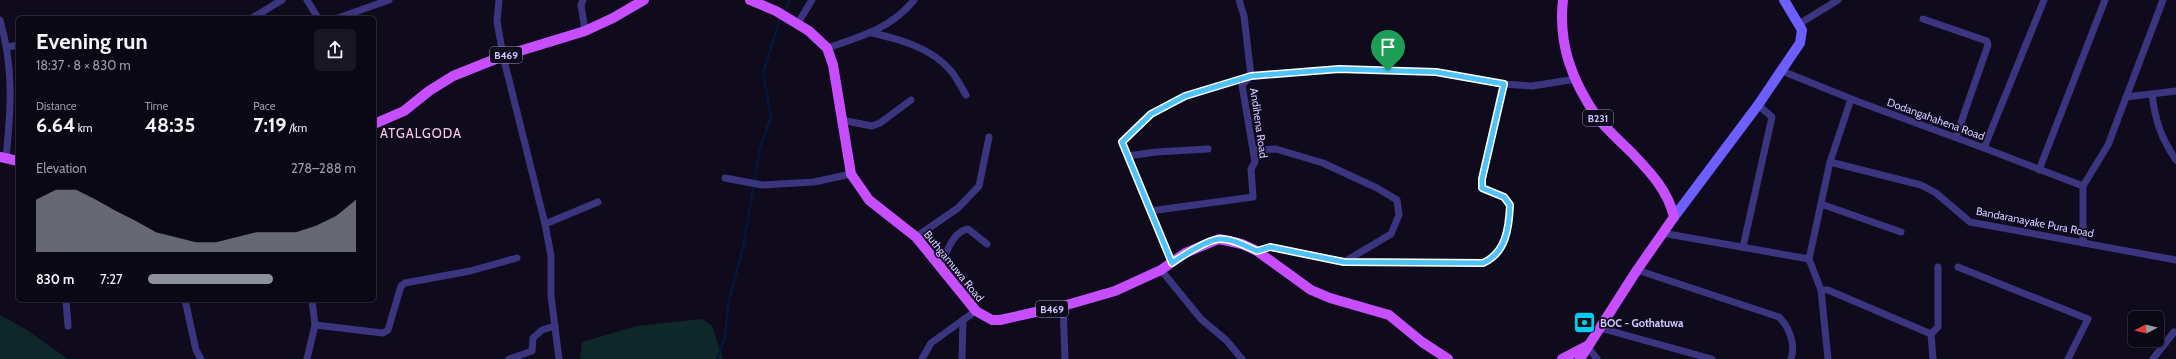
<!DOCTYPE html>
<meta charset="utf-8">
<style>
:root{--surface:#0b0816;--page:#191623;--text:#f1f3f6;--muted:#9a9aa1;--line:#2b2935;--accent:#8c9099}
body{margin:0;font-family:Cabin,sans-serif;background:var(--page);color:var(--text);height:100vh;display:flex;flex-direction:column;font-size:15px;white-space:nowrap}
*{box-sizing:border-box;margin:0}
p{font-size:13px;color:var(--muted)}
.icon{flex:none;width:22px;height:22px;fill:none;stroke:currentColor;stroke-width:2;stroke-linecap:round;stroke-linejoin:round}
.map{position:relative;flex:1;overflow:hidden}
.details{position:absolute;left:16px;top:16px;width:360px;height:286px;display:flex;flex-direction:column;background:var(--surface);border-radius:6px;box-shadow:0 1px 3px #0004,0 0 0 1px var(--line)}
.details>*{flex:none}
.needle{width:26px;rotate:263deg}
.controls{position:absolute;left:2128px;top:311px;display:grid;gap:8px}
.controls a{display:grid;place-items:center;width:36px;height:36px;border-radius:6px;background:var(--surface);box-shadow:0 1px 3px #0004,0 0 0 1px var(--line);font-size:20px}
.pin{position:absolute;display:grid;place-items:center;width:34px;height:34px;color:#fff;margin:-41px -17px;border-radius:50% 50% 50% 0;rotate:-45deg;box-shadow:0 0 4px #0007}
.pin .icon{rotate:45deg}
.round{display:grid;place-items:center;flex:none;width:42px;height:42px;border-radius:6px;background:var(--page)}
.headline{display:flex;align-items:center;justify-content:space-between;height:68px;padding:0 20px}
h1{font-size:22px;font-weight:800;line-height:30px}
.figures{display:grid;grid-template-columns:repeat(3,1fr);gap:6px;height:68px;padding:4px 20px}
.figures div{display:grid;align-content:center}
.figures b{font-size:20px;font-weight:800}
.figures small{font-size:11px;font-weight:400}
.figures p{font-size:11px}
.chart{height:112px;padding:8px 20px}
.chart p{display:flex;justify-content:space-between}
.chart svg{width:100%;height:72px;margin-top:4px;fill:var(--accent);opacity:.7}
ul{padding:0 20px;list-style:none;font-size:13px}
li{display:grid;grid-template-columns:64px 48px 1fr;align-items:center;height:30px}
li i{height:10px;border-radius:5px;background:var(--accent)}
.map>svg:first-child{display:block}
.green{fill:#0e2728}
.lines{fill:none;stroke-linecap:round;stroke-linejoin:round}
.stream{stroke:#07173a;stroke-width:2.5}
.street{stroke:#3b347e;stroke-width:7}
.secondary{stroke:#6c5eff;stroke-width:10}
.primary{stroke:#c74eff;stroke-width:10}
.route-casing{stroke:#fff;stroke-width:8}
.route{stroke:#4fc3f7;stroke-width:5}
.labels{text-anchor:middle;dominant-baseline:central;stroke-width:3.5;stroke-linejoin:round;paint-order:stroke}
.shield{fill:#0f0b1d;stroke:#978fbb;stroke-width:1}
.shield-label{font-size:10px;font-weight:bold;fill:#d1c7ff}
.street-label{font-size:11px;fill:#d1c7ff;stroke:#0f0b1d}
.poi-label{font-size:11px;font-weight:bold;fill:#d1c7ff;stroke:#0f0b1d;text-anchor:start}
.quarter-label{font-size:13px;letter-spacing:1px;fill:#ffc9e8;stroke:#0f0b1d}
</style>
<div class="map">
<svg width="2176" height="359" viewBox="0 0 2176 359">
<rect width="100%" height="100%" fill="#0f0b1d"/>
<g class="green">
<path d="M0,315L27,330L68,359H0Z"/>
<path d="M702,319L712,326L723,359H580L582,342L637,326Z"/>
</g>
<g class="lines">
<g class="stream">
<path d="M784,12L790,0"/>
<path d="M717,359L725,338L728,305L743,247L760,148L771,117L763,73L781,16"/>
</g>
<g class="street">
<path d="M307,0L318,18"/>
<path d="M499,0L497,21L503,56L545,224L551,256V296L559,359"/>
<path d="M583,0L581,5L585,31"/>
<path d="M252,18L282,0"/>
<path d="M338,18L389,0"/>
<path d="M1923,19L1987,41L1988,45L1956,137"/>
<path d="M0,20C14,69 11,109 6,158"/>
<path d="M798,23L812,0"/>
<path d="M1799,24L1838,0"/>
<path d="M872,33C899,39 932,48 951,71C957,78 961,87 966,95"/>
<path d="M8,47L18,45"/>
<path d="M827,48C860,37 892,28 914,0"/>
<path d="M1782,71L1859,102L1984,148L2083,186"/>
<path d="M2152,94C2155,120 2161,138 2176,160"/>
<path d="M2126,97L2176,91"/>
<path d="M841,120L872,126L880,123L911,100"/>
<path d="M1984,148L2044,0"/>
<path d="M1254,150L1276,149L1323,163L1377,188L1397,200L1399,215L1391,234L1344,262"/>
<path d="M1128,156L1156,152L1208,149"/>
<path d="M1830,162L1921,185L1936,193L1970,222L2176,260"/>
<path d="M2039,170L2105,0"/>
<path d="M725,178L762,185L814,182L851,174"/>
<path d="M1821,204L1901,232"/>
<path d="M1150,211L1253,197L1251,169L1255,162L1242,85L1251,76L1244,16L1239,0"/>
<path d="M545,224L598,202"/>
<path d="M1662,233L1809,259"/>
<path d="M916,237L958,208L979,186L989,137"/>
<path d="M2083,243V186L2108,145L2163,0"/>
<path d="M1743,247L1772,117L1758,105"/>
<path d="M1257,251L1271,247L1344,262L1483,263C1506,253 1509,228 1510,205L1504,197L1482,188V179L1503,84"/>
<path d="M1172,263L1122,142L1151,114L1185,97L1251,76L1339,69L1436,72L1503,84L1532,86L1576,79"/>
<path d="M941,265C947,252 952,232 968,229L987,244"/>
<path d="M1958,267L2088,319L2068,359"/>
<path d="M1161,270L1201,319L1226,340L1242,359"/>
<path d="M1637,270L1779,317C1789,327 1796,344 1791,359"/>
<path d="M1821,290H1828L1931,334L1933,359"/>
<path d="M66,300L68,326"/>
<path d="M185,300L196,350L201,359"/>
<path d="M1063,306L1065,359"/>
<path d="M315,325L383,333L388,330L401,286L405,283L470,271L517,258"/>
<path d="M1600,328L1712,359"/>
<path d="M1931,334L1938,327V267"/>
<path d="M1587,346L1597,359"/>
<path d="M307,359L315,325L312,300"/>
<path d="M509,359L532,351L533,338L542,330L555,326"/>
<path d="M922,359L931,343L963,320"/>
<path d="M962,359L963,320L976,311"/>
<path d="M1828,359L1821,290L1809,259L1830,162L1851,99"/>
<path d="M2153,359L2174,332"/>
</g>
<path class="secondary" d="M1674,217L1758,105L1800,43L1802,30L1784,0"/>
<g class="primary">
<path d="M750,0L776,11L809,31L827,48L833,65L851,174L869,200L916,237L976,311L992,320H1000L1063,306L1115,291L1161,270L1185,253L1219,239L1242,244L1257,251L1311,290L1330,298L1389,315L1422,342L1448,359"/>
<path d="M1563,0C1558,44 1572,81 1597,117C1606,129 1620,141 1631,152C1649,171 1668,190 1674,217L1637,270L1580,359"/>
<path d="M374,124L404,111L429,91L453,76L503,56L585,31L613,18L644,0"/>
<path d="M0,157L18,161"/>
<path d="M1562,359L1587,346"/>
</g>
</g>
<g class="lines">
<defs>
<path id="route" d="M1339,69L1436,72L1504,84L1482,179V188L1504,197L1510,205C1509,228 1506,253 1483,263L1344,262L1270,247L1257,251C1246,246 1231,238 1219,239C1207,240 1182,256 1172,263L1122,142L1151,114L1185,96L1251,76Z"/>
</defs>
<use href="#route" class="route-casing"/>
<use href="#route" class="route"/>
</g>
<defs>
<symbol id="bank-square" viewBox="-11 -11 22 22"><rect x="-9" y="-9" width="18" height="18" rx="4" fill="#00ccf2" stroke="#0f0b1d"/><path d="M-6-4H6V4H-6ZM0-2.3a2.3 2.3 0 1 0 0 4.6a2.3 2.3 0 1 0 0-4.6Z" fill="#111"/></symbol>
</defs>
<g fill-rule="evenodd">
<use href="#bank-square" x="1572" y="310" width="25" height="25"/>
</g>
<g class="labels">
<g class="shield">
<rect x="490" y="47" width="32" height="16" rx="3"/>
<rect x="1583" y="110" width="30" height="16" rx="3"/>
<rect x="1036" y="301" width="32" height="16" rx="3"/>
</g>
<g class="shield-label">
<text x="506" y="55">B469</text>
<text x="1598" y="118">B231</text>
<text x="1052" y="309">B469</text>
</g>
<g class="street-label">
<text transform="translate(1936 119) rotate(20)">Dodangahahena Road</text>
<text transform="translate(1259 123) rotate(82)">Andihena Road</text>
<text transform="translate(2035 222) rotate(11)">Bandaranayake Pura Road</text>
<text transform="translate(954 266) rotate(51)">Buthgamuwa Road</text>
</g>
<g class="poi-label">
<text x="1600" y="323">BOC - Gothatuwa</text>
</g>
<g class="quarter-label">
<text x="421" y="133">ATGALGODA</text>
</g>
</g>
</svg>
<div class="controls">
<a><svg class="needle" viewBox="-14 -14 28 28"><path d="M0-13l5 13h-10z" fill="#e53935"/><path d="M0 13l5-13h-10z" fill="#9a9aa1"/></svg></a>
</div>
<div class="pin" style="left:1388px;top:71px;background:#1e9e55"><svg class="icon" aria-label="arrive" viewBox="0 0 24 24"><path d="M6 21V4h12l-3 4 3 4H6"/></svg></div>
<section class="details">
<div class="headline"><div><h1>Evening run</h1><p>18:37 · 8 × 830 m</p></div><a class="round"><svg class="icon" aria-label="share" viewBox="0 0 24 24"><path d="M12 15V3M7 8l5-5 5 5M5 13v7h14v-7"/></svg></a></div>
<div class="figures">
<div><p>Distance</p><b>6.64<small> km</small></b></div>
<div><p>Time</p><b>48:35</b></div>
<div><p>Pace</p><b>7:19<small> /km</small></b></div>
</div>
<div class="chart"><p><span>Elevation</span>278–288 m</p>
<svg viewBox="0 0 160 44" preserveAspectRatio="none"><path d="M0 44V12L10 6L20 6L30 12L40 19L50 25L60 32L70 35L80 38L90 38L100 35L110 32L120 32L130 32L140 28L150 22L160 12V44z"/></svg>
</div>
<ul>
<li><b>830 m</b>7:27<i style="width:60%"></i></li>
</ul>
</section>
</div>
